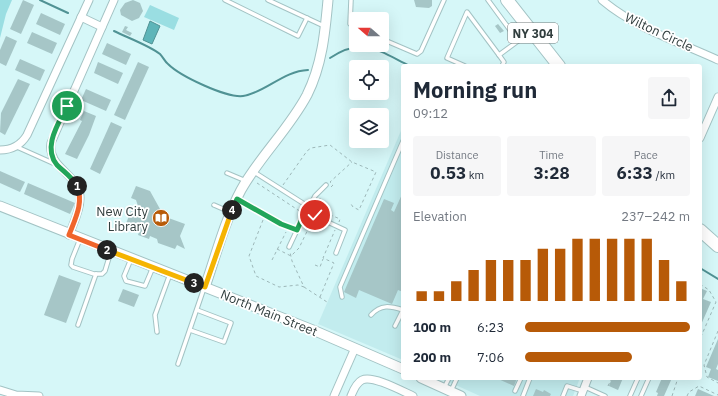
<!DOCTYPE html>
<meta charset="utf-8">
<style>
:root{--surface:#fff;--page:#f6f6f7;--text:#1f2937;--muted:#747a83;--accent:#b75a08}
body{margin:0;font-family:"IBM Plex Sans",sans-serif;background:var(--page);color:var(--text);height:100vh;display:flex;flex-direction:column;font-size:15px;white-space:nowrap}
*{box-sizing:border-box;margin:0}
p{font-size:13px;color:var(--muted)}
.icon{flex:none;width:22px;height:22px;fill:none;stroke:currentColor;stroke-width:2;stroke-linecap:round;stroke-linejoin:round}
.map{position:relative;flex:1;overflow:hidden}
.side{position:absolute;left:401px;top:64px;width:301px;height:316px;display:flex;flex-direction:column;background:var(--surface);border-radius:4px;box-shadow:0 4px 16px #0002}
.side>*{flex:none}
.needle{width:26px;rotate:290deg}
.fabs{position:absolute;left:349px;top:12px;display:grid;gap:8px}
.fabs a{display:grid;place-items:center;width:40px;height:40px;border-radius:4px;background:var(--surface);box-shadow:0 4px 16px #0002;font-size:20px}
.pin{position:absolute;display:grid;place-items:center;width:34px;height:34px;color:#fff;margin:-17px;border:2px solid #fff;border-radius:50%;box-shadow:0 1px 4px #0007}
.km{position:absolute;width:20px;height:20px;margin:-10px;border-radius:50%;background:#222;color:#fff;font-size:11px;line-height:20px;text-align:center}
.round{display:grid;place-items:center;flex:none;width:42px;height:42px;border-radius:4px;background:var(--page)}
.summary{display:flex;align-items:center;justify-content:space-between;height:68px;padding:0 12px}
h1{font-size:22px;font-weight:800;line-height:30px}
.stats{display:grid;grid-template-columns:repeat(3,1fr);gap:6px;height:68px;padding:4px 12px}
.stats div{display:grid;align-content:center;border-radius:4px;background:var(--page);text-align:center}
.stats b{font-size:17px;font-weight:800}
.stats small{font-size:11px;font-weight:400}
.stats p{font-size:11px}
.chart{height:112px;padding:8px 12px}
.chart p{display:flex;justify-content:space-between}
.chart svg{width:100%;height:72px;margin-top:4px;stroke:var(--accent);stroke-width:6}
ul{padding:0 12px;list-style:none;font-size:13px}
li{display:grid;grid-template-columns:64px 48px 1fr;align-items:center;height:30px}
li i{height:10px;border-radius:5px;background:var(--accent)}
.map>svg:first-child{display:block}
.built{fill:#c2ecee}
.green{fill:#9adee2}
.water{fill:#5db5b9;stroke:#509294}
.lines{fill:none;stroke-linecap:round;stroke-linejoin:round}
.stream{stroke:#509294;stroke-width:2}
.building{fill:#a6c6c7}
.service-casing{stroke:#a3c3c4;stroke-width:5.5}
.minor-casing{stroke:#a3c3c4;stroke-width:9}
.tertiary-casing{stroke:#a3c3c4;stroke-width:11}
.primary-casing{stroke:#a3c3c4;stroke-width:14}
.path{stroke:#9db7b8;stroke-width:1;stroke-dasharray:3 3;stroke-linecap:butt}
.service{stroke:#fff;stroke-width:3.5}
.minor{stroke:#fff;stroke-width:7}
.tertiary{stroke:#fff;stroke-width:9}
.primary{stroke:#fff;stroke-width:12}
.split-1-casing{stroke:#fff;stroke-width:8}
.split-2-casing{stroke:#fff;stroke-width:8}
.split-3-casing{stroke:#fff;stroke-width:8}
.split-4-casing{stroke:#fff;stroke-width:8}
.split-5-casing{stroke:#fff;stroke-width:8}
.split-6-casing{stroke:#fff;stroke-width:8}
.split-1{stroke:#22a559;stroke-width:5}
.split-2{stroke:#f0652b;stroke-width:5}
.split-3{stroke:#f5b400;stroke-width:5}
.split-4{stroke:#f5b400;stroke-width:5}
.split-5{stroke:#22a559;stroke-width:5}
.split-6{stroke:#f0652b;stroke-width:5}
.labels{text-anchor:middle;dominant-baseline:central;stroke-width:3.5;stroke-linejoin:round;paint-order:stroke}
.shield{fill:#fff;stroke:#707979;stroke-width:1}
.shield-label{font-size:12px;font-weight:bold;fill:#323f3f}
.street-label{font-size:13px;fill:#323f3f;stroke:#fff}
.poi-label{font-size:13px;fill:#323f3f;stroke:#fff;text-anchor:end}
</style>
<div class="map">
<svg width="718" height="396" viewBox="0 0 718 396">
<rect width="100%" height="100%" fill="#d6f7f8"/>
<g class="built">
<path d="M403,126V360L318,324Z"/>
<path d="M440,378H580L573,396H480Z"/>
</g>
<g class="green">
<path d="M0,0H12L6,14L0,38Z"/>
<path d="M150,5L179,18L174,30L144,17Z"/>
</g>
<path class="water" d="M150,21L160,26L152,44L143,40Z"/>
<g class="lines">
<g class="stream">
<path d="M40,0L68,13"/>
<path d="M114,31C126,37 150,46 160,54C163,57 165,62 168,64C180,76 226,98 243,96C265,93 283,71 308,70"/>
<path d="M330,58C362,36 379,51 410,66"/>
<path d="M700,268L718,279"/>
</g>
</g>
<g class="building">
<path d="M23,0L34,5L21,34L10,29Z"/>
<path d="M133,0L140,3L143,11L139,18L132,21L121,15L120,10L125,3Z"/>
<path d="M414,0H432V6L429,8L416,7Z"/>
<path d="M41,13L65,24L60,35L36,24Z"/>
<path d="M498,24L504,31L500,33L495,26Z"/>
<path d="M125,26L128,27L126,30L132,33L130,36L122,32Z"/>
<path d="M32,32L57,43L52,54L27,43Z"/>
<path d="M6,36L17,41L6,66L0,63V50Z"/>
<path d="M107,43L131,54L126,65L102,54Z"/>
<path d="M20,59L45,70L40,81L15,70Z"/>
<path d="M98,62L123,73L118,84L94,73Z"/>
<path d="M138,62L149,67L125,120L114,115Z"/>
<path d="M18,79L30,84L5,135L0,132L1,113Z"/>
<path d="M86,89L111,100L106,111L81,100Z"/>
<path d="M84,111L96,116L89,135L77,159L65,154L82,121L80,120Z"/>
<path d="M111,122L122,127L100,174L90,169Z"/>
<path d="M0,171L25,182L20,192L0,183Z"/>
<path d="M28,183L75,203L70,214L24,194Z"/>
<path d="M136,186L150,191L160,209L165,211L163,216L185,224L180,236L185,249L177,245L175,249L158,243L157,239L150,236L149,239L138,235L139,232L131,229L130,231L125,230L127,226H125L131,211L134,212L138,206L136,200L131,198Z"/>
<path d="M403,192V292L398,290L392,304L359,290L356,298L344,292L384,199L394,203L391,210L394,212Z"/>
<path d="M59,275L81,283L66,323L44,315Z"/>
<path d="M700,288L707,291L703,299L711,302L700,327V305L702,299L700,298Z"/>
<path d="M123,289L139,295L134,307L118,301Z"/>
<path d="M718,339V364L716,369L718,370V381L708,377L711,369L706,367Z"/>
<path d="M496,378H517L514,386Z"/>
<path d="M612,378H623L618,390L609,386Z"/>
<path d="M662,378H672L664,396H657L658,393L656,392Z"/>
<path d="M536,389L543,392L544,390L551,394L550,396H533Z"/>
<path d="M698,389L714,396H695Z"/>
</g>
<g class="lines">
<defs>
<g id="service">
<path d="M225,0L298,36L307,18"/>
<path d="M268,0L324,26"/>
<path d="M351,0L350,24L356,28"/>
<path d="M488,0L518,41"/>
<path d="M382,39L417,54L421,51L444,0"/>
<path d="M499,55L530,32"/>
<path d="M465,66L447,58L467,12L499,55L504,62L502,66"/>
<path d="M17,147L55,164"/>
<path d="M254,172L309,207L317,217L345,230L336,253"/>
<path d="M227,173L246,181"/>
<path d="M238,199L281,224L297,230L315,196L326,185"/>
<path d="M214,205L230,212"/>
<path d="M80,239L72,259L71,265L73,267L94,274H102L105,271L111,251"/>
<path d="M289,247L297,230"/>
<path d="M131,259L124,276L126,281L145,286L153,267"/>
<path d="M342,297L340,287L403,141"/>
<path d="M371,315C381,304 390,306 403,310"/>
<path d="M78,325L96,274"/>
<path d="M395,326L403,310"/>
<path d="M190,330L224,342L231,323L197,310"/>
<path d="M157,332L155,315L170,274"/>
<path d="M178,364L204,288"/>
<path d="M585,387L605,396"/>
<path d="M444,388L449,378"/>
<path d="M451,391L457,378"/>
<path d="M515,391L521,378"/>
<path d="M523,396L530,378"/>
<path d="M563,396L567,386L583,391"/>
<path d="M630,396L638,378"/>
<path d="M641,396L649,378"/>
</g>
<g id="minor">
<path d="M602,0C635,28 679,42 718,60"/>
<path d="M81,17L102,27"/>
<path d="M700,138L718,97"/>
<path d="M0,150C12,150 21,145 27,135L89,0"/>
<path d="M69,235C73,224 80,211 80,199C81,174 47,169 51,143L114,0"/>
<path d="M0,390L16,395L39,396"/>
<path d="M334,396L355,348"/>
<path d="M351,396C353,391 356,383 362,380C373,375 402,391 413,396"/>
<path d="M581,396L588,378"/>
</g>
<g id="tertiary">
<path d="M0,206L313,330L403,369"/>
<path d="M205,287C216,255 225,220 241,190C260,156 289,129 307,95C322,65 325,33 328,0"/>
<path d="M421,378L461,396"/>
</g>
<g id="primary">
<path d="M507,0L559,66"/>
<path d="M700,230L718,246"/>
</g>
</defs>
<use href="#service" class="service-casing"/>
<use href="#minor" class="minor-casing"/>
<use href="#tertiary" class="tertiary-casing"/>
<use href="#primary" class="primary-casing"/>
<g class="path">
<path d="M257,183L301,212"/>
<path d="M283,185L307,151L311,148L330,145L352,162L376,172L359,210L353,207L351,204"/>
<path d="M331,187L333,185L330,182L352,162"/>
<path d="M320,198L318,207L319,210L340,219L339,222"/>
<path d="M263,220L249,256L256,276L279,287L298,285L304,287L292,261L290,252"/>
<path d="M277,249L291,256L299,248L313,219"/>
<path d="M272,260L286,232"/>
<path d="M315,265L320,267L323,259"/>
<path d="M700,284L709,290L716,302L700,339"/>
<path d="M304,287L327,302"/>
<path d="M320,297L334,263L323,258L335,230"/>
<path d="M718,331L704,365L707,377L718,383"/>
<path d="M608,386L612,378"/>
<path d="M672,396L678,378"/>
<path d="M687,396L689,392L699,386L718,395"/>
</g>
<use href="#service" class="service"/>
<use href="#minor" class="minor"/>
<use href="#tertiary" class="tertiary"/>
<use href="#primary" class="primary"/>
</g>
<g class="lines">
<defs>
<path id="split-1" d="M67,106C59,123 42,147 57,165C64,172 72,177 77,186"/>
<path id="split-2" d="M77,186C84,203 75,219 69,235L107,250"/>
<path id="split-3" d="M107,250L194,283"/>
<path id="split-4" d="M194,283L205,287L232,210"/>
<path id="split-5" d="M232,210L237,199L281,224L297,230L302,219"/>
<path id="split-6" d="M302,219L309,207L315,215"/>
</defs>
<use href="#split-1" class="split-1-casing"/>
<use href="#split-2" class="split-2-casing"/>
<use href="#split-3" class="split-3-casing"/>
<use href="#split-4" class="split-4-casing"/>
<use href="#split-5" class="split-5-casing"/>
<use href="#split-6" class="split-6-casing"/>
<use href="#split-1" class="split-1"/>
<use href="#split-2" class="split-2"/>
<use href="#split-3" class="split-3"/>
<use href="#split-4" class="split-4"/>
<use href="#split-5" class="split-5"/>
<use href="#split-6" class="split-6"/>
</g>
<defs>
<symbol id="library-disc" viewBox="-11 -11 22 22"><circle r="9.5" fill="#b75a08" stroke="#fff"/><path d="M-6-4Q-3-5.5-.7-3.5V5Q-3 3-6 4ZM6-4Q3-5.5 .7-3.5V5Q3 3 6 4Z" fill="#fff"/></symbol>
</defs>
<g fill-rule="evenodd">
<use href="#library-disc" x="151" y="208" width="20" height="20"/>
</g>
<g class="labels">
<rect class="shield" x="508" y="23" width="50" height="20" rx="3"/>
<g class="shield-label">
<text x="533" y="33">NY 304</text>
</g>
<g class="street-label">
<text transform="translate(659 32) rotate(25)">Wilton Circle</text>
<text transform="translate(269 313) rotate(22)">North Main Street</text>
</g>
<g class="poi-label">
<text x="148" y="211">New City<tspan x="148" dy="15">Library</tspan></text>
</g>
</g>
</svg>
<div class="fabs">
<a><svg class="needle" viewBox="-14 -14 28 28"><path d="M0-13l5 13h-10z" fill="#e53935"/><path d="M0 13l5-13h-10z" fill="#747a83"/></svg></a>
<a><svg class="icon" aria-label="locate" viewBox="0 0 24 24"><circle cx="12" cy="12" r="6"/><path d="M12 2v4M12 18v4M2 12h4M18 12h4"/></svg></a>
<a><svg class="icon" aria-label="layers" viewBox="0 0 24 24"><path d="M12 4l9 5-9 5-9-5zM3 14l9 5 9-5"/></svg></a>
</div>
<div class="pin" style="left:67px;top:106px;background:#1e9e55"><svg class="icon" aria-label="arrive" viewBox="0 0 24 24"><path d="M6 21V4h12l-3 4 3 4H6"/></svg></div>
<div class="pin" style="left:315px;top:215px;background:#d93025"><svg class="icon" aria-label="check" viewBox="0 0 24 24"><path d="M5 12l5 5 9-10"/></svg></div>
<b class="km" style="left:77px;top:186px">1</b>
<b class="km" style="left:107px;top:250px">2</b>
<b class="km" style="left:194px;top:283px">3</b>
<b class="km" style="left:232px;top:210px">4</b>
<section class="side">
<div class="summary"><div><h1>Morning run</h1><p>09:12</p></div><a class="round"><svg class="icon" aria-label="share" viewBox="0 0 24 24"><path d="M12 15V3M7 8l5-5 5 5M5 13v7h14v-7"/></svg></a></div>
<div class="stats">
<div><p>Distance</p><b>0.53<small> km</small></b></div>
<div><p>Time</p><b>3:28</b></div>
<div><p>Pace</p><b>6:33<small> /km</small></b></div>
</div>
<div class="chart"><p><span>Elevation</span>237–242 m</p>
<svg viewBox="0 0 160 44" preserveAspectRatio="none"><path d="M5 44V38M15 44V38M25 44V32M35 44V25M45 44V19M55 44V19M65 44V19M75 44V12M85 44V12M95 44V6M105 44V6M115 44V6M125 44V6M135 44V6M145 44V19M155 44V32"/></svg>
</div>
<ul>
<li><b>100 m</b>6:23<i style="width:100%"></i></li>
<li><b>200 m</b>7:06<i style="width:65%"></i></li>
</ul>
</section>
</div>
